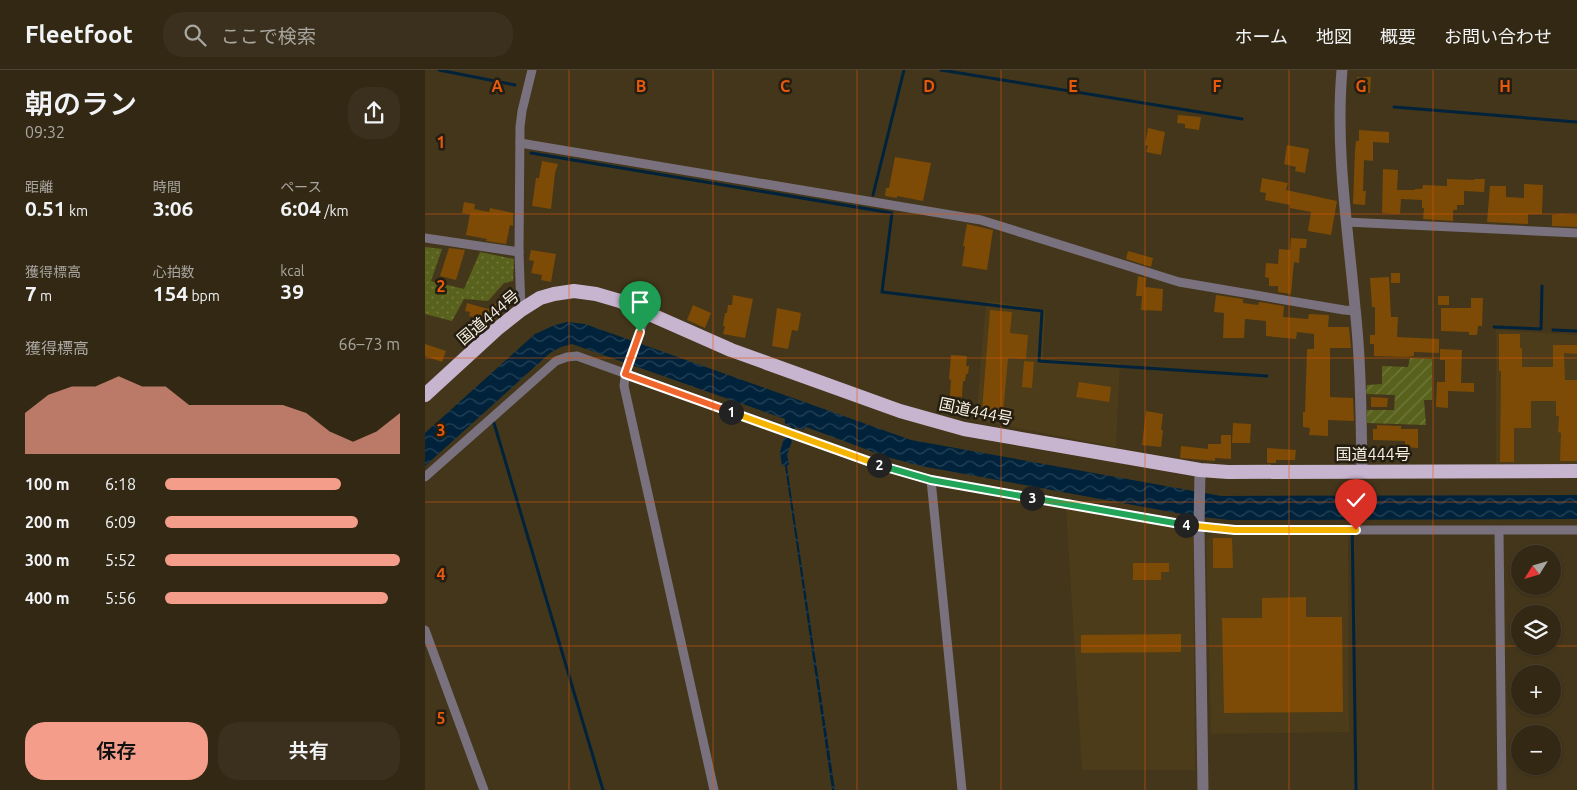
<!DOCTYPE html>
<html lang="ja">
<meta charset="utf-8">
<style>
:root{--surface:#322814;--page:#3a301d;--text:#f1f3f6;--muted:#a8a6a0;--line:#4d4434;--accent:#f49d8b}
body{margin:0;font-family:Ubuntu,"Noto Sans JP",sans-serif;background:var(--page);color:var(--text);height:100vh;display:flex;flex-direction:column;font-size:19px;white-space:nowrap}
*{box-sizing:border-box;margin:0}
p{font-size:16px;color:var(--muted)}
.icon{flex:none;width:28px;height:28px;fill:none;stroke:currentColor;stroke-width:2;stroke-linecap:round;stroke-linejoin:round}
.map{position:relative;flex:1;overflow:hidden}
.panel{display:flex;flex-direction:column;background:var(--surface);width:425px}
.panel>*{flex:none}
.needle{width:32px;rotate:233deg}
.tools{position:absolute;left:1086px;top:475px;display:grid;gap:10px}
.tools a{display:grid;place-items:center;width:50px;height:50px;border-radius:50%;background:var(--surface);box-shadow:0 1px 4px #0004,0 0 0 1px var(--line);font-size:25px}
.pin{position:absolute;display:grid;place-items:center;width:42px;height:42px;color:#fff;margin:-51px -21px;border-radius:50% 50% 50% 0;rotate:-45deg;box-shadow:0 0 5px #0007}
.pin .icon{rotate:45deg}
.km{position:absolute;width:25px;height:25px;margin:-12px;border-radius:50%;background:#222;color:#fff;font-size:14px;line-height:25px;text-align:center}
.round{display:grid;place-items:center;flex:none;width:52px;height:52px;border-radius:20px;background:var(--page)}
.headline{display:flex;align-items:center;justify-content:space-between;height:85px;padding:0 25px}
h1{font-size:28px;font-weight:600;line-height:38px}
.stats{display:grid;grid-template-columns:repeat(3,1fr);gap:8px;height:85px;padding:5px 25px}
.stats div{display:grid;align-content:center}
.stats b{font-size:21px;font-weight:600}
.stats small{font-size:14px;font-weight:400}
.stats p{font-size:14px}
.chart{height:140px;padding:10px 25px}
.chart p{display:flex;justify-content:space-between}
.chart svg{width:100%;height:90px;margin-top:5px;fill:var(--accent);opacity:.7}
.primary-button{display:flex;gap:10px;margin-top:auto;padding:10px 25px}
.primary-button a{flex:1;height:58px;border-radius:20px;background:var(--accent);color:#111;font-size:20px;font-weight:600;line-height:58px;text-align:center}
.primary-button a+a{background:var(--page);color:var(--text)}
ul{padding:0 25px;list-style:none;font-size:16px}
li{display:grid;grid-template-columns:80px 60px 1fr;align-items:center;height:38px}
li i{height:12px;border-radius:6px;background:var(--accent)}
header{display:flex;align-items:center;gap:30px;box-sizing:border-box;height:70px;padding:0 25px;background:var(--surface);border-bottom:1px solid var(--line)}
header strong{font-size:24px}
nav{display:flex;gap:28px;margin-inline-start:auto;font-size:18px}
.search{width:350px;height:45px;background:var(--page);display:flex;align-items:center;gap:12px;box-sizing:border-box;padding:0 18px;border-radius:20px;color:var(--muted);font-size:19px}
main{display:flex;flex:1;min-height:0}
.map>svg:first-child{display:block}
.built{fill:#4c3c19}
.grass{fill:url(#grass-dots)}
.garden{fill:url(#garden-furrows)}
.water{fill:url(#water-waves)}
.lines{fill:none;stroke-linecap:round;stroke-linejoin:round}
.stream{stroke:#00233b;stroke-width:3}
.building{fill:#7d4b05}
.minor{stroke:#79717d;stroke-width:9}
.tertiary{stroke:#79717d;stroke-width:11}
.trunk{stroke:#c7b4ce;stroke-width:14}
.split-1-casing{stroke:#fff;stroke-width:10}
.split-2-casing{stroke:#fff;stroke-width:10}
.split-3-casing{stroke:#fff;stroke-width:10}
.split-4-casing{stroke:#fff;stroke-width:10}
.split-5-casing{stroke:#fff;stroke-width:10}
.split-1{stroke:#f0652b;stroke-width:6}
.split-2{stroke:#f5b400;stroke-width:6}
.split-3{stroke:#22a559;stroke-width:6}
.split-4{stroke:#22a559;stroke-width:6}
.split-5{stroke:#f5b400;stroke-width:6}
.grid{fill:none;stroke:#e8590c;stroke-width:1;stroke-opacity:0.55}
.labels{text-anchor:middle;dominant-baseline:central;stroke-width:5;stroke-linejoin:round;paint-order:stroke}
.street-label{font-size:16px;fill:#f9f0e1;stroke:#241e12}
.grid-label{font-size:16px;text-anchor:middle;font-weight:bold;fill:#e8590c;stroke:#241e12;stroke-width:5;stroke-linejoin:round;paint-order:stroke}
</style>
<header>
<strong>Fleetfoot</strong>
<div class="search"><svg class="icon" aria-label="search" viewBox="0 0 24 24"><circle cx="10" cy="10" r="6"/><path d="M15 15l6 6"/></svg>ここで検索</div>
<nav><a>ホーム</a><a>地図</a><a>概要</a><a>お問い合わせ</a></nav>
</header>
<main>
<section class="panel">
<div class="headline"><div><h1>朝のラン</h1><p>09:32</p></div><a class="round"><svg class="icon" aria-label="share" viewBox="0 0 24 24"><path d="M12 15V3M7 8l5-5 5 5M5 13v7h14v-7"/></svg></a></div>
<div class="stats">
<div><p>距離</p><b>0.51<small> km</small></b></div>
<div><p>時間</p><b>3:06</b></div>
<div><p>ペース</p><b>6:04<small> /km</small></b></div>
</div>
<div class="stats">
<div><p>獲得標高</p><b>7<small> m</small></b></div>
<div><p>心拍数</p><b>154<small> bpm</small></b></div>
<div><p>kcal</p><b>39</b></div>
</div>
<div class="chart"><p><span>獲得標高</span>66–73 m</p>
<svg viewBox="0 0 160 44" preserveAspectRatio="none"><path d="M0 44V24L10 15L20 11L30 11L40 6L50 11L60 11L70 20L80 20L90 20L100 20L110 20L120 24L130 33L140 38L150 33L160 24V44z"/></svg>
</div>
<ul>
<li><b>100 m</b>6:18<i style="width:75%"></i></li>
<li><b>200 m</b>6:09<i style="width:82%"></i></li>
<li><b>300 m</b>5:52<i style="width:100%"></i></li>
<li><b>400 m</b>5:56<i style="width:95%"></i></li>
</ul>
<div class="primary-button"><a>保存</a><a>共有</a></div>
</section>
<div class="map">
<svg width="1152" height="720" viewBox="0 0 1152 720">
<defs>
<pattern id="grass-dots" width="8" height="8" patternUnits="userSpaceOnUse" patternTransform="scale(1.25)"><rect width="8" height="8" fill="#59621c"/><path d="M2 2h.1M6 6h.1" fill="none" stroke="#72793d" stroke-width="1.8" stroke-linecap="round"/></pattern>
<pattern id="garden-furrows" width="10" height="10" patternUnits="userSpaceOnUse" patternTransform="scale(1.25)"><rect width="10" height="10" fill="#59621c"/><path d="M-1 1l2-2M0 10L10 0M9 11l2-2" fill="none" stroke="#72793d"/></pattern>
<pattern id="water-waves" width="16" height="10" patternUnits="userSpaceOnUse" patternTransform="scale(1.25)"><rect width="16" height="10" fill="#00233b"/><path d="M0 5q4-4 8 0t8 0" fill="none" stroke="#264357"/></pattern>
</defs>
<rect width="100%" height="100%" fill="#43361b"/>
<g class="built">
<path d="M561,231L620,239L618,289L695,293L691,377L551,350Z"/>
<path d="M1071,260L1152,265V394H1071Z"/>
<path d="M641,438L758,457L768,467L770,700H657Z"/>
<path d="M788,463L923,466L924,662L786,664L781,471Z"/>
</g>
<path class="grass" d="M0,177L17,179L6,211L39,219L55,182L89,189L88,211L79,213L63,231L39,229L27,251L0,244Z"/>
<path class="garden" d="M985,288L1007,289V330H999L1001,355L942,353V340H969L970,325L941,324L942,315L957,314V296L983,297Z"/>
<path class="water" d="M142,252L160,254L486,370L796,426L1152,425V449L804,450L768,446L496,396L462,387L381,357L378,360L370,357L365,369L367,371L362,385L364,394L362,396L410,720H407L360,396H357L355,382L359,368H362L366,356L360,354V349L147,274L136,277L125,283L0,396V363L110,264L130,255Z"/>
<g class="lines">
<g class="stream">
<path d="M14,0L90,15"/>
<path d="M516,0L817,49"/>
<path d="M969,37L1152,52"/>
<path d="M106,83L467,143L457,222L617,241L614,291L842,306"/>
<path d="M448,125L479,0"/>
<path d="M1069,257L1116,259L1117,216"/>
<path d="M1128,260L1152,261"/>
<path d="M69,353L178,720"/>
<path d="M927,446L931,720"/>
</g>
</g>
<g class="building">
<path d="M932,7H946L945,23L932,22Z"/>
<path d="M753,45L776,47L774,60L760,58V54L752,53Z"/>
<path d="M723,58L740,62L736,85L721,82L723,76L720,75Z"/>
<path d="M934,60L964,62V73L948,72V91L939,90L938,121H941L940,135L928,134L930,81L931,71H934Z"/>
<path d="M862,75L884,79L880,103L870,101L871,97L859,94Z"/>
<path d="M470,87L506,93L498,131L472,126V128L460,126L461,118H464Z"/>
<path d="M117,91L133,94L130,103L126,139L107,136L111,108H114Z"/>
<path d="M958,99L973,100L972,120H990V119H997L998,115L1022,116V109L1049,110V109H1060L1059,122L1039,121V135H1032V140H1028V151L998,149L999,138H997V130L976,129L975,144L957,143Z"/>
<path d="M837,108L863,113L861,120L912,131L906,165L883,161L886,142L865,138V135L840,130L841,123L835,122Z"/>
<path d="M1099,114L1118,115L1117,144H1103V154L1062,152L1065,116H1081V127L1099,128Z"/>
<path d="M39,132L50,134L49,139L64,142L65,138L88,143V156L85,155L81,174L61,171L62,169L41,165L45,144L37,143Z"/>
<path d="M1136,144L1152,145V157L1127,156V145Z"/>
<path d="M542,154L568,160L562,200L537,196L540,176H538Z"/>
<path d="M866,168L882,169L881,178H875L874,193L869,192L866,224L853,222V216H844V208L840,207L841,193L853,194L854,179L865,180Z"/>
<path d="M24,178L40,180L31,210L15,206Z"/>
<path d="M106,180L131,184L126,212L116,210L117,205L106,203L109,191L104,190Z"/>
<path d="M703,181L728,188L726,197L701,189Z"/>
<rect x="966" y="203" width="9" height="10"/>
<path d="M713,206L721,208L720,217L738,219L737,241L716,240L717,226H711Z"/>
<path d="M964,207L966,247H973L972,267L1014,269V283L989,282V286L982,287L949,286V274H945V265H950V237H947L945,208Z"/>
<path d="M82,220L89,225L86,228L88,230L70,249L67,250L45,272L35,263L49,247L44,246L45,242L40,241L42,233L63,239L65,237L67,238Z"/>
<path d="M308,225L328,229L320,268L298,264L300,256H298L300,243H302L303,235H307Z"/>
<path d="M791,225L818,229V233L833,235L834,232L859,236L858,247L883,249L884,244L904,245L903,257H924L926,278H905V327L928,328L929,351L903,350V366L884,365L885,358L878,357V342H880L882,279H889V264L872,262L871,269L841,266V251L820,249L819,268H798L799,243L789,242Z"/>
<rect x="1013" y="226" width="11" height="9"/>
<path d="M1046,228H1058L1057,256H1053L1052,265H1044V262L1016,261V238H1046Z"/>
<path d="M268,235L286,243L280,258L262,250Z"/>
<path d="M352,238L376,243L373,261L367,260L363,279L347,276Z"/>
<path d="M565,240L587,242L585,263L603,265L601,289L583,288L578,343L557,341Z"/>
<path d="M1074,264H1095V278H1097V297H1128V275H1152V284L1139,283L1140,310H1152V391H1135L1136,363L1133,362L1134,346H1131V331H1106V358H1089V392H1075L1076,301H1074Z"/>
<path d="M0,274L21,281L17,292L0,286Z"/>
<path d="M1015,279L1037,280L1036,313H1049V322L1023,321V338L1011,337L1012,312H1020V290H1015Z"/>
<path d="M526,285L542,286L541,296H544L543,304H541L540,311H538L537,327L525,326L526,310L524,309Z"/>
<path d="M599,291L609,292L607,318L597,317Z"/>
<path d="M654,312L686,317L684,332L651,327Z"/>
<path d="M946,327L963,328L962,337H946Z"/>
<path d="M721,341L738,344L736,360H738L736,377L717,375Z"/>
<path d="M808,353L826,354L825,373H807Z"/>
<path d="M952,355L976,356V359H993V378L980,377V371L948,370V359H952Z"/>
<path d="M796,365H806V389L790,388V391L755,388L756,376L783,379V374H796Z"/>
<path d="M842,378L871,380L870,390H851V393H842Z"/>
<path d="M788,468H807L808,498H788Z"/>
<path d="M708,493H744V502H736V510H708Z"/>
<path d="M881,527V547H917L918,642L799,643L797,548H837V528Z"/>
<path d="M756,564V582L656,583V565Z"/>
</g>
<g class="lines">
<g class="minor">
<path d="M95,73L556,150L754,212L919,240L931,241"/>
<path d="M921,152L1152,163"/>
<path d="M0,168L94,182"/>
<path d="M96,240L94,182L95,57L97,41L107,0"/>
<path d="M222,242L201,299L199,316L289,720"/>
<path d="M0,407L131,291L142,287L152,286L450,394L506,410L537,720"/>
<path d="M506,410L762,455L810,460H1152"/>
<path d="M1074,461L1077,720"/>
<path d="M0,560L59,720"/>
</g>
<g class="tertiary">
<path d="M917,0C910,79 923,159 930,238C936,292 936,347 937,401"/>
<path d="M775,400L774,457L778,720"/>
</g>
<path class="trunk" d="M0,325L72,259L96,240L115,228L129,224L149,221L171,224L195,231L306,280L475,341L539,359L775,400L803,402L1152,401"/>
</g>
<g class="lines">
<defs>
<path id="split-1" d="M215,262L200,304L306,342"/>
<path id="split-2" d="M306,342L454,395"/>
<path id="split-3" d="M454,395L506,410L607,428"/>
<path id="split-4" d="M607,428L761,455"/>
<path id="split-5" d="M761,455L810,460H931"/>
</defs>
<use href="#split-1" class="split-1-casing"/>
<use href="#split-2" class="split-2-casing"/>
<use href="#split-3" class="split-3-casing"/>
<use href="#split-4" class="split-4-casing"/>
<use href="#split-5" class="split-5-casing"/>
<use href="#split-1" class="split-1"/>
<use href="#split-2" class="split-2"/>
<use href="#split-3" class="split-3"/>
<use href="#split-4" class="split-4"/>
<use href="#split-5" class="split-5"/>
</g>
<path class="grid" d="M144,0V720M288,0V720M432,0V720M576,0V720M720,0V720M864,0V720M1008,0V720M0,144H1152M0,288H1152M0,432H1152M0,576H1095M1128,576H1152"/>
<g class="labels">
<g class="street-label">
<text transform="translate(63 247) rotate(-40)">国道444号</text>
<text transform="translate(551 341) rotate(12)">国道444号</text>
<text x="948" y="384">国道444号</text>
</g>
</g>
<g class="grid-label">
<text x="72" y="22">A</text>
<text x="216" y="22">B</text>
<text x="360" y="22">C</text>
<text x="504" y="22">D</text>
<text x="648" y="22">E</text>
<text x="792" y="22">F</text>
<text x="936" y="22">G</text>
<text x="1080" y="22">H</text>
<text x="16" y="78">1</text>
<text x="16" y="222">2</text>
<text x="16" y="366">3</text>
<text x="16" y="510">4</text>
<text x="16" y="654">5</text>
</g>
</svg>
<div class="tools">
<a><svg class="needle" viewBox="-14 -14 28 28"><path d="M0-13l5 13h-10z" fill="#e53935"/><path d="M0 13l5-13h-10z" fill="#a8a6a0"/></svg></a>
<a><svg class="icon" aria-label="layers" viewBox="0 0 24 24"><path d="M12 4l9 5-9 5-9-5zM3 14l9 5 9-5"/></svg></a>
<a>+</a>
<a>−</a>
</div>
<div class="pin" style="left:215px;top:262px;background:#1e9e55"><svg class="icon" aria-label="arrive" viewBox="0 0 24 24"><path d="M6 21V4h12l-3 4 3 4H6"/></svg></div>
<div class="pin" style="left:931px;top:460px;background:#d93025"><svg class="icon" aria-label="check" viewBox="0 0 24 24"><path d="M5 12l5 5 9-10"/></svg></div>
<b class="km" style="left:306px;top:342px">1</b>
<b class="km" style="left:454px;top:395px">2</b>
<b class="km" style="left:607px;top:428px">3</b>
<b class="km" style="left:761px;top:455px">4</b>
</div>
</main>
